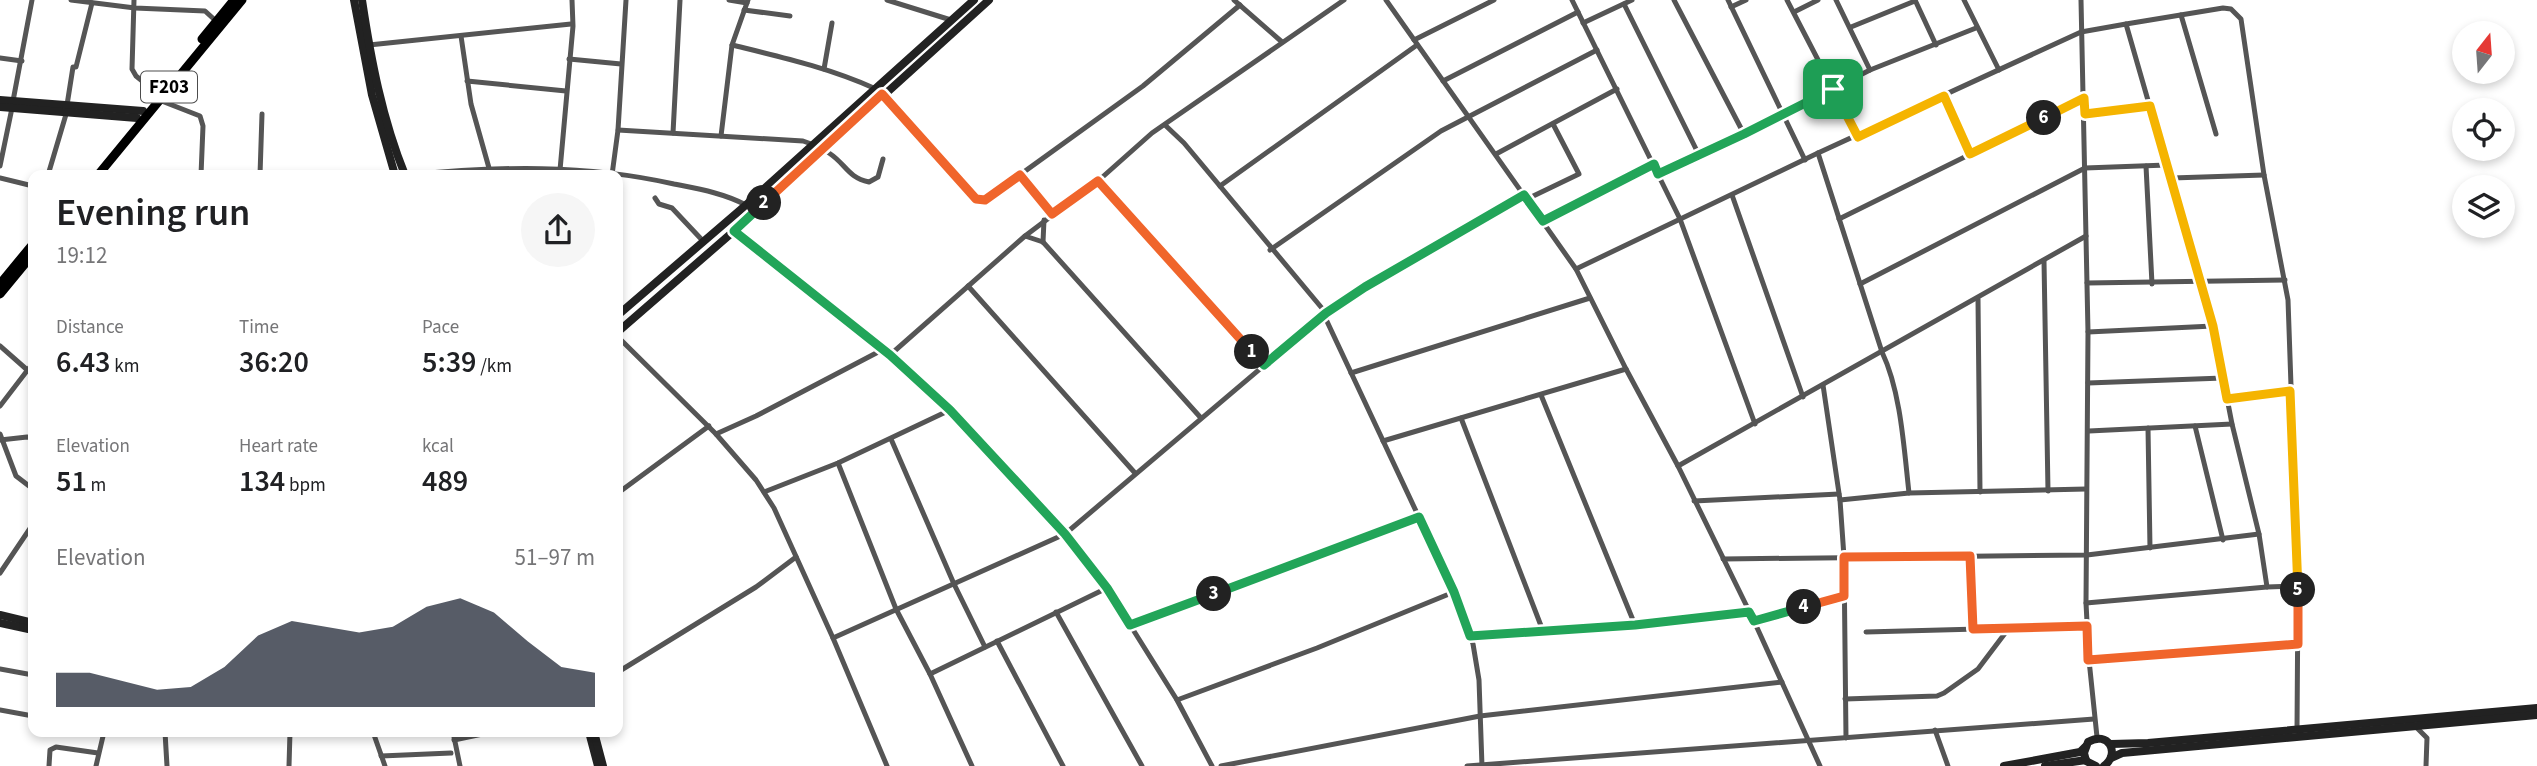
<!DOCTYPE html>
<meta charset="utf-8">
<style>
:root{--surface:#fff;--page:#f6f6f6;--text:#202124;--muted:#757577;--accent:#111827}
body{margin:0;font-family:"Source Sans 3",sans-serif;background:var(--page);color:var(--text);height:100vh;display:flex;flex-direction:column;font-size:26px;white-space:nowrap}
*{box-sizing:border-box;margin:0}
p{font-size:23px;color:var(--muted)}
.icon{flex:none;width:38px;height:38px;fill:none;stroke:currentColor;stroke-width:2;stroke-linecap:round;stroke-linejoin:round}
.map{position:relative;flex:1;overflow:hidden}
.panel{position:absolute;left:28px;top:170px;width:595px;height:567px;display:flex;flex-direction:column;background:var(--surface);border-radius:14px;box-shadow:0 4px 10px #0003}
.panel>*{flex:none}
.needle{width:46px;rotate:17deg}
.controls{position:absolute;left:2452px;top:21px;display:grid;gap:14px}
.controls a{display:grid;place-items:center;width:63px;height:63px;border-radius:50%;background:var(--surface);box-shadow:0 4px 10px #0003;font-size:35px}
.pin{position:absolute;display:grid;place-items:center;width:60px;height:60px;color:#fff;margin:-30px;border-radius:14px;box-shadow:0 4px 10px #0006}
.km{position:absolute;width:35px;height:35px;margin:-18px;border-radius:50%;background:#222;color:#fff;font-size:19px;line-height:35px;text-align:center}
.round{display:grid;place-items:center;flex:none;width:74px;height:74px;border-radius:37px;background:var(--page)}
.head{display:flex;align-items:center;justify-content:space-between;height:119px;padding:0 28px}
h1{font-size:38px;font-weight:600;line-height:52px}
.figures{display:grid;grid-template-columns:repeat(3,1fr);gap:10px;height:119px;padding:7px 28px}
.figures div{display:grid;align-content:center}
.figures b{font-size:30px;font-weight:600}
.figures small{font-size:19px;font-weight:400}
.figures p{font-size:19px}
.chart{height:196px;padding:14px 28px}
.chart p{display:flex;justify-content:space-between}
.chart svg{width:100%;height:126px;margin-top:7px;fill:var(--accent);opacity:.7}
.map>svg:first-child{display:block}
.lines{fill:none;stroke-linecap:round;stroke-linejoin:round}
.street{stroke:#555;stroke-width:5}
.secondary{stroke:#222;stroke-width:8}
.primary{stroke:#000;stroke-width:9}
.split-1-casing{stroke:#fff;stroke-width:14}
.split-2-casing{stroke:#fff;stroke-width:14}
.split-3-casing{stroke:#fff;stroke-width:14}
.split-4-casing{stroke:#fff;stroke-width:14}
.split-5-casing{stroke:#fff;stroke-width:14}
.split-6-casing{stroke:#fff;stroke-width:14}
.split-7-casing{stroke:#fff;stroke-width:14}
.split-1{stroke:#22a559;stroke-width:9}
.split-2{stroke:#f0652b;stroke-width:9}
.split-3{stroke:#22a559;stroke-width:9}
.split-4{stroke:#22a559;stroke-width:9}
.split-5{stroke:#f0652b;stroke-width:9}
.split-6{stroke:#f5b400;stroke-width:9}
.split-7{stroke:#f5b400;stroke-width:9}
.labels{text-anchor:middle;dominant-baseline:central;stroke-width:7;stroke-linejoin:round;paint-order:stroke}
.shield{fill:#fff;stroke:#4c4c4c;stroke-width:2}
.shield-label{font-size:19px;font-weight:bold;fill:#000}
</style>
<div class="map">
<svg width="2537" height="766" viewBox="0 0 2537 766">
<rect width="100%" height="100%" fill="#fff"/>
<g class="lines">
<g class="street">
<path d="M71,0L135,8L205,11L216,21"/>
<path d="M134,0L132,69L136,76L157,93"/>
<path d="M729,0L747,3"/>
<path d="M887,0L951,20"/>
<path d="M1234,0L1282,42"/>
<path d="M1386,0L1576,269L1626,369L1678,466L1754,621L1820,766"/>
<path d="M1572,0L1680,219L1755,424"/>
<path d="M1674,0L1744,134"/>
<path d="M1728,0L1805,160"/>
<path d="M1787,0L1858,137"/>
<path d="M1836,0L1870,70"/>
<path d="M1915,0L1936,45"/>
<path d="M1964,0L1999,70"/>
<path d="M2081,0L2088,332L2086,603L2089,660L2097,737"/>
<path d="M1624,4L1699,155"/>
<path d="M1731,7L1746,0"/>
<path d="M744,10L790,16"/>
<path d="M1794,12L1818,0"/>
<path d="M2181,15L2216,134"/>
<path d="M1583,23L1632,0"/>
<path d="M2126,24L2223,8L2231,9L2241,19L2264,175L2288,300L2298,586L2297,730"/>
<path d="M1851,27L1915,1"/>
<path d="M461,36L471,104L489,168"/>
<path d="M1414,40L1494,0"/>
<path d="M369,45L571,24"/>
<path d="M732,45C781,57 830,68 876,89"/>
<path d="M0,58L22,61"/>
<path d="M569,59L621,64"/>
<path d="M824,69L832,23"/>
<path d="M467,81L566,91"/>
<path d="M1443,81L1578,12"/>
<path d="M882,95L976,199L985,200L1143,86L1240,5"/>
<path d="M1943,96L1971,154"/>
<path d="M159,100L200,116L203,126L201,175"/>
<path d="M13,101L32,0"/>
<path d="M67,105L73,67H76L92,3"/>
<path d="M2085,114L2150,106"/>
<path d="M1165,125L1184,143L1326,313"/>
<path d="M618,130L803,141C812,144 821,147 829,153C846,164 847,177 869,182L878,177L883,159"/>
<path d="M673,133L680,0"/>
<path d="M721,136L732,45L748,0"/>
<path d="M1818,153L1882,352C1901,392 1904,449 1909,493"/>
<path d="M1496,154L1617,89"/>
<path d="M0,166L12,108"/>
<path d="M2146,166L2152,284"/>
<path d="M560,170L573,26L572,0"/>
<path d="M1659,174L1744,134L1870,70L1976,28"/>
<path d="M48,175L67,111"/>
<path d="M260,175L262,114"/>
<path d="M408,175C498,166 585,164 674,184C699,189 723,193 746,205"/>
<path d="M612,175L618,130L626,0"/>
<path d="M1020,175L1052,214"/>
<path d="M0,178L33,186"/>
<path d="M2172,178L2264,175"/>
<path d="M1098,181L1264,365"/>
<path d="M1220,186L1417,45"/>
<path d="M1732,195L1803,397"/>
<path d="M655,198L659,204L672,208L703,241"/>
<path d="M1527,199L1579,174L1553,124"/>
<path d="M1839,219L2084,98"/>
<path d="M1543,221L1654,164"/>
<path d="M734,231L890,355L950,410L1065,534L1107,588L1177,700L1212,766"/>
<path d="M1025,236L1043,242L1201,418"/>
<path d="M1043,242L1044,220"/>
<path d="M1270,250L1441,131L1597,50"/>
<path d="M2044,261L2048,491"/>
<path d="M1576,269L1818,153L2081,32L2126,24L2213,326L2232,424L2259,534L2267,587L2086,603"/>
<path d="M2087,283L2285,280"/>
<path d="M1860,284L2085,168L2167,165"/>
<path d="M968,286L1135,473"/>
<path d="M1978,299L1980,492"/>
<path d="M1324,315L1454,592L1473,644L1479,680L1482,766"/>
<path d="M2088,332L2213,326"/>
<path d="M618,337L716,434L756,480L774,508L833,638L887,766"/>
<path d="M0,346L33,375"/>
<path d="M890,355L1025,236L1098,181L1152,133L1344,0"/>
<path d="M1351,373L1590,298"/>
<path d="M2088,383L2223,378"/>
<path d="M1823,385L1840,500L1844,557L1846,738"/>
<path d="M1541,395L1635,625"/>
<path d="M2227,399L2290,391"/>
<path d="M0,406L33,363"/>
<path d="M1461,418L1543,631"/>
<path d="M2195,426L2223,540"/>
<path d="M2148,428L2150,548"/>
<path d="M2089,431L2232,424"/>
<path d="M0,434L16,476L33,489"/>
<path d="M716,434L756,416L882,350"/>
<path d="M891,439L954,584L985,647"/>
<path d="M0,440L27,437L33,438"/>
<path d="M1383,441L1626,369"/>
<path d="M838,463L896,609L930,674L972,766"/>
<path d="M1678,466L2086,236"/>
<path d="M764,492L838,463L950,410"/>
<path d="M618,493L709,426"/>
<path d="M1840,500L1909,493L2086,489"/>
<path d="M1694,501L1839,494"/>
<path d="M1970,556L1973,629"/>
<path d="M1723,559L2087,555L2259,534"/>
<path d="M0,573L33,524"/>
<path d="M2267,587L2298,586"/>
<path d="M1056,612L1142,766"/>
<path d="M1754,621L1844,596"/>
<path d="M1130,625L1419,518"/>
<path d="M1866,632L2087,626"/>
<path d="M1470,636L1635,625L1750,612"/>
<path d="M833,638L1065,534L1326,313L1365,287L1524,195"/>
<path d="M997,641L1063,766"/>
<path d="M2089,660L2298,644"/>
<path d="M0,669L33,675"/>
<path d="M618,672L756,587L796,557"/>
<path d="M930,674L1107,588"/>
<path d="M1845,699L1937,696L1944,693L1978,669L2009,628"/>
<path d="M1177,700L1317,648L1454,592"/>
<path d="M0,710L33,716"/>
<path d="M2415,726L2427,738L2426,766"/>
<path d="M1935,730L1948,766"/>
<path d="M165,732L167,766"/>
<path d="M373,732L385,766"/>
<path d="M453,732L460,766"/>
<path d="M454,740L492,732"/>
<path d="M381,756L451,753"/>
<path d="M49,766L50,750L56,747L98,753"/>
<path d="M96,766L104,732"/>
<path d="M289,766L290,732"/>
<path d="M1221,766L1480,716L1782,682"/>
<path d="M1467,766L2094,719"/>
</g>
<g class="secondary">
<path d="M354,0L372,95L395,175"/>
<path d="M362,0C371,60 382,118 405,175"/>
<path d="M0,100L143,111"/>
<path d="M0,107L137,118"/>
<path d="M618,315L746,205L974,0"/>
<path d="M620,330L734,231L989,0"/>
<path d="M0,615L33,623"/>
<path d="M0,623L33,630"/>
<path d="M589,732L598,766"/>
<path d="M594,732L603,766"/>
<path d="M2111,744L2148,743L2537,708"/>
<path d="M2111,758L2122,753L2537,715"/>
<path d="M2004,766L2080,752L2085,747"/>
<path d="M2045,766L2086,760"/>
<path d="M2096,766L2086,761L2084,753L2088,742C2108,730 2121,753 2104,766"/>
</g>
<g class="primary">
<path d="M202,39L234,0"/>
<path d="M98,175L242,0"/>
<path d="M0,284L33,244"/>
<path d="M0,294L33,254"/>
</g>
</g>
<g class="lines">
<defs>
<path id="split-1" d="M1252,352L1264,365L1326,313L1365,287L1524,195L1543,221L1654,164L1658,174L1744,134L1833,89"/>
<path id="split-2" d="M764,203L882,94L976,199L985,200L1020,175L1052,214L1098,181L1252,352"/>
<path id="split-3" d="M764,203L734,231L890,355L950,410L1065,534L1107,588L1130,625L1214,594"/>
<path id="split-4" d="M1214,594L1419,517L1454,592L1470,636L1635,625L1749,612L1754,621L1804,607"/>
<path id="split-5" d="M1804,607L1844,596V557L1970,556L1973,629L2087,626L2088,660L2298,644V590"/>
<path id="split-6" d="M2044,118L2084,98L2085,114L2150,106L2213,326L2227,399L2290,391L2298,590"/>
<path id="split-7" d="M1833,89L1858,137L1944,96L1970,154L2044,118"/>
</defs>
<use href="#split-1" class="split-1-casing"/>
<use href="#split-2" class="split-2-casing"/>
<use href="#split-3" class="split-3-casing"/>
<use href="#split-4" class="split-4-casing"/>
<use href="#split-5" class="split-5-casing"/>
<use href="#split-6" class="split-6-casing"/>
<use href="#split-7" class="split-7-casing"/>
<use href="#split-1" class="split-1"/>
<use href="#split-2" class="split-2"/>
<use href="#split-3" class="split-3"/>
<use href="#split-4" class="split-4"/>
<use href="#split-5" class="split-5"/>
<use href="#split-6" class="split-6"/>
<use href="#split-7" class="split-7"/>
</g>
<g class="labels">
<rect class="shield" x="141" y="71.5" width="56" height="31" rx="5"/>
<g class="shield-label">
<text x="169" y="87">F203</text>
</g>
</g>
</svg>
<div class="controls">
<a><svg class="needle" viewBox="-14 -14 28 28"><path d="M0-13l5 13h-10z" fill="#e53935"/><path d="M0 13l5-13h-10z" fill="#757577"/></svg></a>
<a><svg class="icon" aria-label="locate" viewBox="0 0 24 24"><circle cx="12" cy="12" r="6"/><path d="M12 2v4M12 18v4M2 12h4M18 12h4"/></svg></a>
<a><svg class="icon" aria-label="layers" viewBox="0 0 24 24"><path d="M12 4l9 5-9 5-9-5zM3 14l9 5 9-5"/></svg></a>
</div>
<div class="pin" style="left:1833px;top:89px;background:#1e9e55"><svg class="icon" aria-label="arrive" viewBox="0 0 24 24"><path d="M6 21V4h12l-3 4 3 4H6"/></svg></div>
<b class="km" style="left:1252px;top:352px">1</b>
<b class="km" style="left:764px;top:203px">2</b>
<b class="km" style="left:1214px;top:594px">3</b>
<b class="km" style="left:1804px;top:607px">4</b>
<b class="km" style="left:2298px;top:590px">5</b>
<b class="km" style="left:2044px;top:118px">6</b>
<section class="panel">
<div class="head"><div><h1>Evening run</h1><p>19:12</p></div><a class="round"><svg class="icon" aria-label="share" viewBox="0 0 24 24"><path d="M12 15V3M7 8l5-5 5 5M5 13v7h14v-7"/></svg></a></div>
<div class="figures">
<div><p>Distance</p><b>6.43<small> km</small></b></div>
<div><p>Time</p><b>36:20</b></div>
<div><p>Pace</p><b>5:39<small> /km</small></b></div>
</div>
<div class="figures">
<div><p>Elevation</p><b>51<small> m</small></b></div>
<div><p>Heart rate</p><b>134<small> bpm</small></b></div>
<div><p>kcal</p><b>489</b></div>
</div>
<div class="chart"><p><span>Elevation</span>51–97 m</p>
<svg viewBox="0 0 160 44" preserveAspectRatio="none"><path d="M0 44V32L10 32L20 35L30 38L40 37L50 30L60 19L70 14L80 16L90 18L100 16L110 9L120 6L130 11L140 21L150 30L160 32V44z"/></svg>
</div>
</section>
</div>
